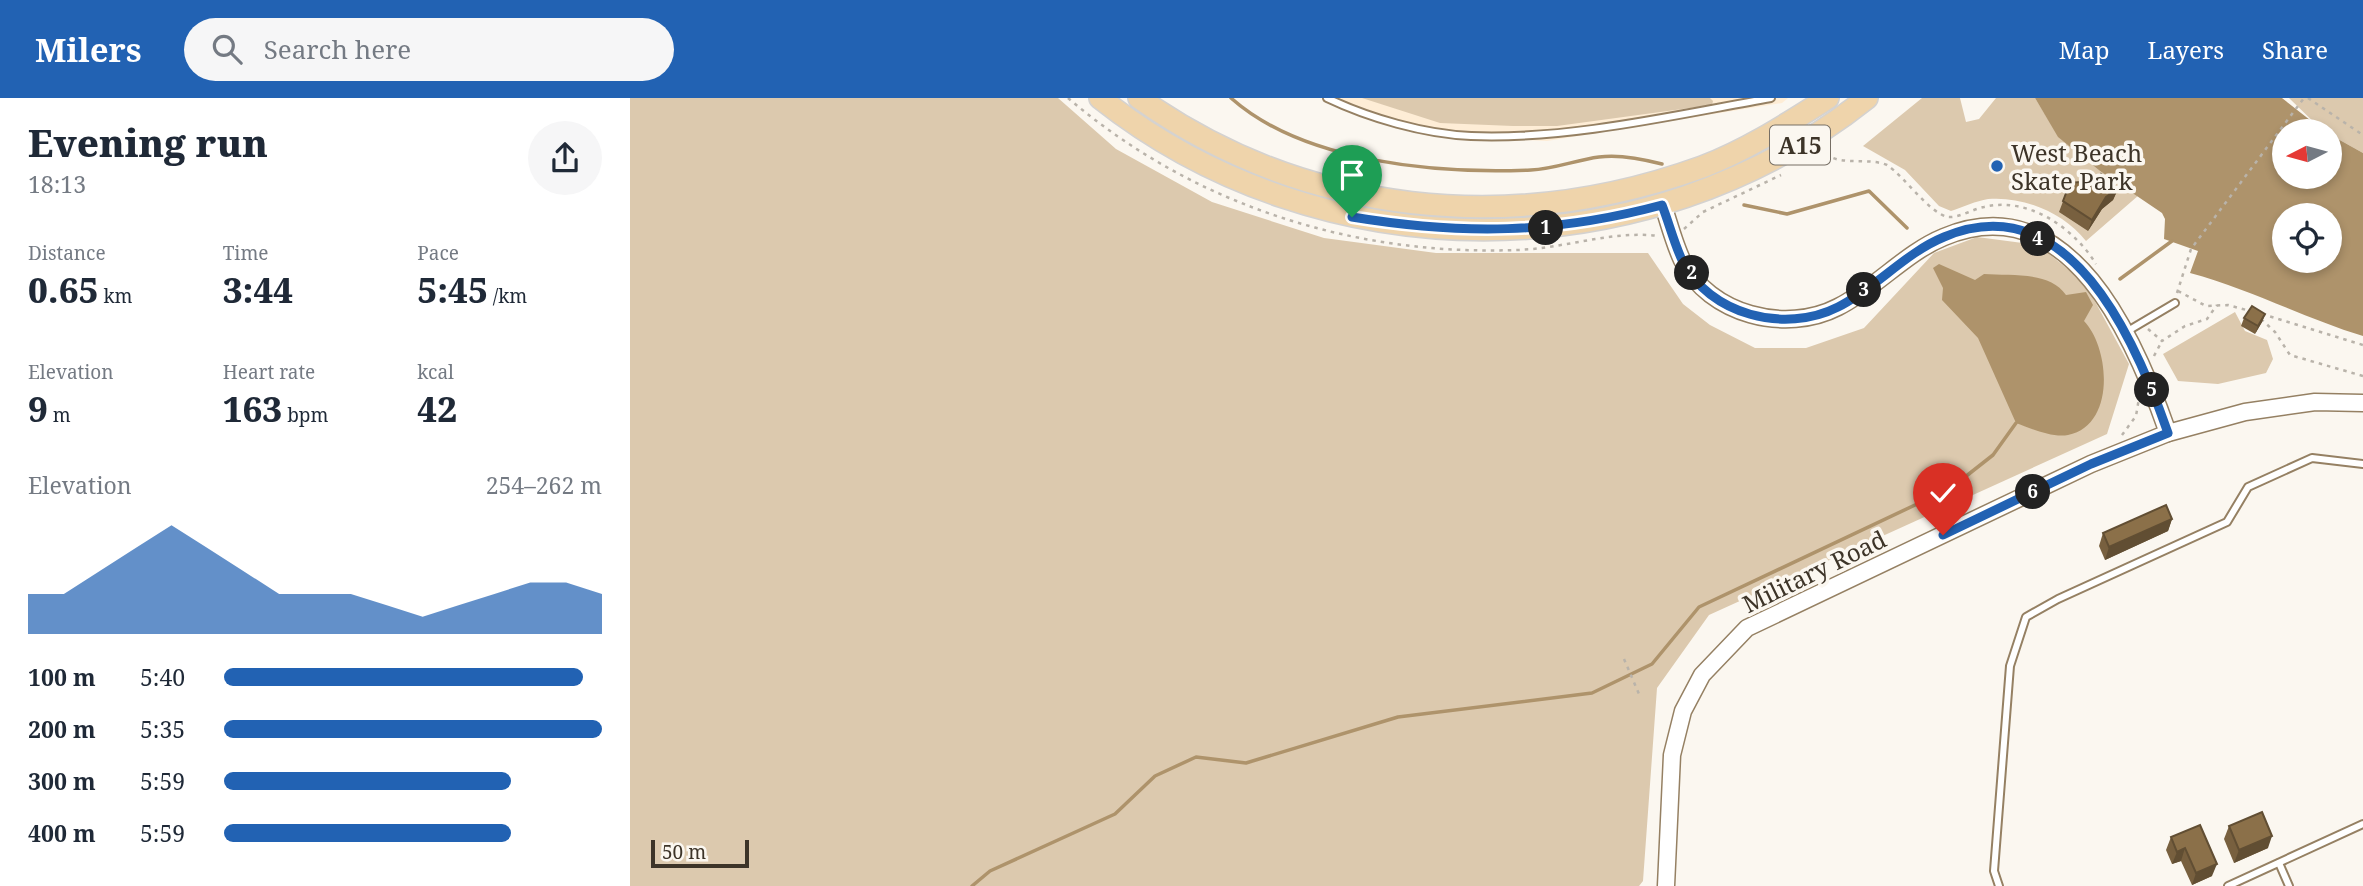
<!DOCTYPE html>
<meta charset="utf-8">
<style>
:root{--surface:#fff;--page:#f6f6f7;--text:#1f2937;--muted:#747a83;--accent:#2262b3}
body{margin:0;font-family:"Noto Serif",serif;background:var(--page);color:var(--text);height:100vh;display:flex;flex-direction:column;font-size:26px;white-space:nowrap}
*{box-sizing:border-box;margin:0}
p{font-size:23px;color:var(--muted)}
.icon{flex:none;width:38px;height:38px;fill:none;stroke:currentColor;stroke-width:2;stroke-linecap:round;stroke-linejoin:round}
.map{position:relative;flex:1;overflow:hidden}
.sheet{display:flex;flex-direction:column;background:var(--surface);width:630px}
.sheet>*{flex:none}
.needle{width:46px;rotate:264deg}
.buttons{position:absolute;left:1642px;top:21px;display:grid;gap:14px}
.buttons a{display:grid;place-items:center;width:70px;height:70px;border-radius:50%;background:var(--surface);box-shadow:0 4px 10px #0003;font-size:35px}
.scale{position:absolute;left:21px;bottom:18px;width:98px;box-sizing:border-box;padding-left:7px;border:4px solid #3d3428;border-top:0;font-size:19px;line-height:24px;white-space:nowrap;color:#3d3428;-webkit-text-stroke:5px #fbf7f0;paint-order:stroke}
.pin{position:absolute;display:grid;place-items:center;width:60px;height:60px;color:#fff;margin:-72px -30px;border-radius:50% 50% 50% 0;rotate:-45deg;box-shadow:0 0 7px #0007}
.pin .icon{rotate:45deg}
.km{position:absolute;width:35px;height:35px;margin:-18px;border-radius:50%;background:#222;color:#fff;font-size:19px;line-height:35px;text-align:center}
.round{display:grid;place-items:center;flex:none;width:74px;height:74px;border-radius:37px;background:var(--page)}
.head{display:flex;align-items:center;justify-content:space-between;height:119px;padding:0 28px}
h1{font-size:38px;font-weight:800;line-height:52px}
.figures{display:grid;grid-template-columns:repeat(3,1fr);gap:10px;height:119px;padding:7px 28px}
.figures div{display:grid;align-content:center}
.figures b{font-size:35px;font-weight:800}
.figures small{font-size:19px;font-weight:400}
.figures p{font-size:19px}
.chart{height:196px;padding:14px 28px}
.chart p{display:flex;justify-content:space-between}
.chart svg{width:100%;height:126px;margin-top:7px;fill:var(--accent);opacity:.7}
ul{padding:0 28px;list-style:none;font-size:23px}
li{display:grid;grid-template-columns:112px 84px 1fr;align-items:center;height:52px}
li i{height:18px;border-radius:9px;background:var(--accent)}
header{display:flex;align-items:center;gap:42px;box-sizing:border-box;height:98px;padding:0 35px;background:var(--accent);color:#fff}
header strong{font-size:33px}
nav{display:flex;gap:38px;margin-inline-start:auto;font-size:24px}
.search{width:490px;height:63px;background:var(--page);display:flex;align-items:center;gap:18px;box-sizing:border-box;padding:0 24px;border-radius:38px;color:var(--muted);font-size:26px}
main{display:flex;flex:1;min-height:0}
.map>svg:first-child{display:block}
.built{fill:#feedd6}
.green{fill:#dcc9ae}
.water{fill:#ae936b;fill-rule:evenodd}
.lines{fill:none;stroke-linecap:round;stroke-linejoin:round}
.stream{stroke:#ae936b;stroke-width:3.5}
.service-casing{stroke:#958063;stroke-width:10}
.tertiary-casing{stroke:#958063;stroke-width:19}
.primary-casing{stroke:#d4d2d0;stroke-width:24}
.path{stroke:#b9b3aa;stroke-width:2.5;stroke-dasharray:3.5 5;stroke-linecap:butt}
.service{stroke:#fff;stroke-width:6}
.tertiary{stroke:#fff;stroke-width:16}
.primary{stroke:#efd4ab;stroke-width:21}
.wall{fill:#78603f}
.shaded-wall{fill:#614e33}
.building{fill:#8b7049;stroke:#614e33;stroke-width:2}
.route-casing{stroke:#fff;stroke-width:14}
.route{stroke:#2262b3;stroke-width:9}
.poi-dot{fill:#2262b3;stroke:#fbf7f0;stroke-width:2.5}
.labels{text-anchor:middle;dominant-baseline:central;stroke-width:7;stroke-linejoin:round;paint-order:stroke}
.shield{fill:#fbf7f0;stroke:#766e64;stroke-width:2}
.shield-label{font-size:23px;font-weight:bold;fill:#3d3428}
.poi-label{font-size:24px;fill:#3d3428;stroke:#fbf7f0;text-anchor:start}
.street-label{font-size:24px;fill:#3d3428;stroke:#fbf7f0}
</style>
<header>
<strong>Milers</strong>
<div class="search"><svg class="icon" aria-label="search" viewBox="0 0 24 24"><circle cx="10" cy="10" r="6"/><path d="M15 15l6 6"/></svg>Search here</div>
<nav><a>Map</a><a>Layers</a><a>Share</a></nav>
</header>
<main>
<section class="sheet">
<div class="head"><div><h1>Evening run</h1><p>18:13</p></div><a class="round"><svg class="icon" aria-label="share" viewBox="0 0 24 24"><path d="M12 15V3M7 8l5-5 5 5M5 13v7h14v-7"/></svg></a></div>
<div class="figures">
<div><p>Distance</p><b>0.65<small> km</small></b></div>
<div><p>Time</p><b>3:44</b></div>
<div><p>Pace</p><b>5:45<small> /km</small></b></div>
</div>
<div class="figures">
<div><p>Elevation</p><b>9<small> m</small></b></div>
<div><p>Heart rate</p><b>163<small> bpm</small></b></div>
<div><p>kcal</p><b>42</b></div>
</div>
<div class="chart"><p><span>Elevation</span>254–262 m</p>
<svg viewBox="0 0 160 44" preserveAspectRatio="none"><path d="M0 44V30L10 30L20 22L30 14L40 6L50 14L60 22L70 30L80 30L90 30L100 34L110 38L120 34L130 30L140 26L150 26L160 30V44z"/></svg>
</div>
<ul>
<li><b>100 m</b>5:40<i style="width:95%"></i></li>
<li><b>200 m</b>5:35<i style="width:100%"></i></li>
<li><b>300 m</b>5:59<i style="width:76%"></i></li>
<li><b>400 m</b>5:59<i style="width:76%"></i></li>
</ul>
</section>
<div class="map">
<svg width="1733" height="788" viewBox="0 0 1733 788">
<rect width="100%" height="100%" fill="#fbf7f0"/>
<path class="built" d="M692,0H1158L1152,5L917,43L799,38L717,12Z"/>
<g class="green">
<path d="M0,0H428L486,51L582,104L694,140L806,155H1018L1053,206L1080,227L1125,250H1176L1234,230L1304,155L1347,139L1408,147L1455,185L1499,266L1477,336L1079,517L1027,590L1013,783L1009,788H0Z"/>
<path d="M732,0H1080L1083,3L1082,7L927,28H883L810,25Z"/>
<path d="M1292,0H1330L1336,24L1349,21L1366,0H1405L1429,39L1470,73L1509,97L1456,143C1434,115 1394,98 1358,101C1346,103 1333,109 1321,113L1309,108L1275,72L1233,48Z"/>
<path d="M1659,0H1733V55L1699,36V33H1693Z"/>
<path d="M1605,214L1615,233L1637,242L1643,261L1636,275L1588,286L1548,283L1533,256Z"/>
</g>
<g class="water">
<path d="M1405,0H1652L1694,33H1654V79H1699V36L1733,55V238C1674,220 1620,191 1560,175L1568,153L1534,141L1535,121L1532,115L1470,73L1428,39ZM1654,117H1699V163H1654Z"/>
<path d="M1309,166L1345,182L1354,176C1380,178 1420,173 1436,197L1456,194L1463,207L1454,223C1480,250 1486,327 1438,337C1422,340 1400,330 1386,325L1348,240L1312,202L1313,190L1303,170Z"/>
</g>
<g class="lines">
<g class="stream">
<path d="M601,0C674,65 808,76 901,72C924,71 946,62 969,59C989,56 1013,61 1032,66"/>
<path d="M1114,107L1157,116L1239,93L1277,130"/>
<path d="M1490,181L1542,143"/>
<path d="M342,788L360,773L485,716L525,678L566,659L616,665L768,619L962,595L1022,566L1069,509L1321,390L1363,357L1386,325"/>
</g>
<defs>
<g id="service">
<path d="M697,0C739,20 794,36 841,38C938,42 1045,17 1141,0"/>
<path d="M1496,234L1545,205"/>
<path d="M1649,765L1659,788"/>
<path d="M1369,788L1364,773L1380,568L1396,519L1428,501L1597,424L1618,389L1682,360L1733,366"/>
<path d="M1598,788L1733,726"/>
</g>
<g id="tertiary">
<path d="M1033,107C1039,125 1044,145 1052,162C1079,217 1156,236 1208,209C1246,190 1275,155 1314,139C1440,86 1506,243 1538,335"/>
<path d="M1036,788L1042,657L1053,613L1072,577L1117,530L1461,366L1538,335L1615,314L1685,304L1733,305"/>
</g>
<g id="primary">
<path d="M470,0C691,175 1016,176 1237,0"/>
<path d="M509,0C676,118 881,138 1072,69C1117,52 1157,26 1198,0"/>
</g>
</defs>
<use href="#service" class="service-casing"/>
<use href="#tertiary" class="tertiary-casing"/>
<use href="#primary" class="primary-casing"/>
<g class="path">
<path d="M438,0C563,107 723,158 886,152C933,151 982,132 1028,138"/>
<path d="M1678,0L1733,37"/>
<path d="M1190,50C1205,71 1235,58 1257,67C1275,79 1299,115 1318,119C1329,120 1343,111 1354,109C1398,98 1444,130 1466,166"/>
<path d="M1054,131L1073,114L1151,77"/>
<path d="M1548,193L1576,208L1598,207L1620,213"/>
<path d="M1547,195L1561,151L1674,0"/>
<path d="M1632,216L1733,247"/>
<path d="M1631,221L1645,234L1660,257L1733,278"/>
<path d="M1518,231L1532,243L1555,228L1577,221L1587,207"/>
<path d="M1524,258L1532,243"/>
<path d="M1492,337L1506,318L1509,300"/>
<path d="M994,561L1009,596"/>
</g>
<use href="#service" class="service"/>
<use href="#tertiary" class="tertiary"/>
<use href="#primary" class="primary"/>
</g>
<g class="wall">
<path d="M1440,85L1459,91H1488L1483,102L1472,111L1458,133L1429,114Z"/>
<path d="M1635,216L1632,224L1625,236L1611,228L1614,220Z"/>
<path d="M1542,421L1538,433L1475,462L1469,448L1473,435Z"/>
<path d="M1570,727L1582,778L1562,787L1551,763L1542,766L1536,752L1541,739Z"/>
<path d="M1599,728L1638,750L1604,765L1594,741Z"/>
</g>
<g class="shaded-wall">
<path d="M1488,91L1483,102L1472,111L1458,133L1462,122L1476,99Z"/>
<path d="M1635,216L1632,224L1625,236L1628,228Z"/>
<path d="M1542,421L1538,433L1475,462L1479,449Z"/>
<path d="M1642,738L1638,750L1604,765L1609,752Z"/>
<path d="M1555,750L1551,763L1542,766L1547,754Z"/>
<path d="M1587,766L1582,778L1562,787L1566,775Z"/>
</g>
<g class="building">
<path d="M1471,76L1488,91L1476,99L1462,122L1433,103L1440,85L1450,84L1459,91Z"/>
<path d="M1622,208L1635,216L1628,228L1614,220Z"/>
<path d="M1536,407L1542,421L1479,449L1473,435Z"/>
<path d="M1632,714L1642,738L1609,752L1599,728Z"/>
<path d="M1570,727L1587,766L1566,775L1555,750L1547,754L1541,739Z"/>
</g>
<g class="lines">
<defs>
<path id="route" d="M722,119C832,137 924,136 1032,107C1039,125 1044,145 1052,162C1079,217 1155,236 1208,209C1246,190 1275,155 1314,139C1439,86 1506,243 1538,335L1461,366L1313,437"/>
</defs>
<use href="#route" class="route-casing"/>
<use href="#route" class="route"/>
</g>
<circle class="poi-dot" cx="1367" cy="68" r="7"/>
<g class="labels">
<rect class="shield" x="1140" y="27.5" width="60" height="39" rx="5"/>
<g class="shield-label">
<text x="1170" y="47">A15</text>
</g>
<g class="poi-label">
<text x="1381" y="54">West Beach<tspan x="1381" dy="28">Skate Park</tspan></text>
</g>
<g class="street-label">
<text transform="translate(1184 473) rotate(-26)">Military Road</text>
</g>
</g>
</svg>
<div class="buttons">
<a><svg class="needle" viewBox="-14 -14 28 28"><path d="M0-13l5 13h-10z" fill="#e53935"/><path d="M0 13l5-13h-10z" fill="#747a83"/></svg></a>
<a><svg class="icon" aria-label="locate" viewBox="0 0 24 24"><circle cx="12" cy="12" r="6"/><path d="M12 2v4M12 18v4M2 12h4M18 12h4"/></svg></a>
</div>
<div class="scale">50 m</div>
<div class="pin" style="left:722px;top:119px;background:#1e9e55"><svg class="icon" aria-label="arrive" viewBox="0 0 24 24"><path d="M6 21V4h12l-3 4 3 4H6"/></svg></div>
<div class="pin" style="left:1313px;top:437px;background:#d93025"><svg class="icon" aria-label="check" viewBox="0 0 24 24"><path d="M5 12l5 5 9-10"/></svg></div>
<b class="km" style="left:916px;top:130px">1</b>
<b class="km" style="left:1062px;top:175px">2</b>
<b class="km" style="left:1234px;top:192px">3</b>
<b class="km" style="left:1408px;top:141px">4</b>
<b class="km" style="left:1522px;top:292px">5</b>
<b class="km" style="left:1403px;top:394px">6</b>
</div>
</main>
